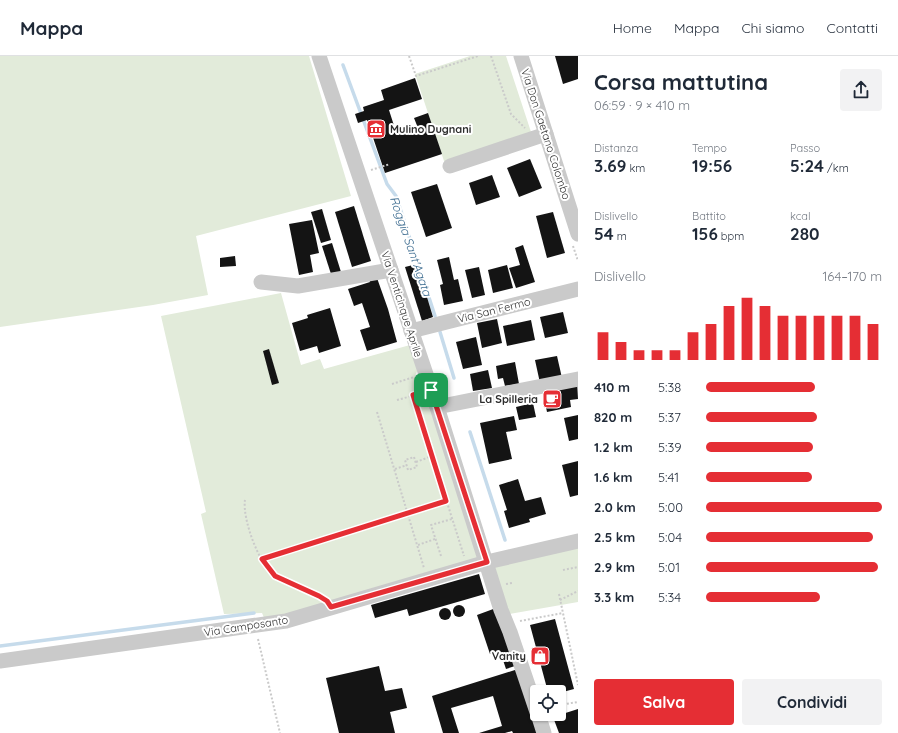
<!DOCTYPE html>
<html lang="it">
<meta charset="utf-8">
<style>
:root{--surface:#fff;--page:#f2f2f3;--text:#1f2937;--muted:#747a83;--line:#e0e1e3;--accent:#e52e34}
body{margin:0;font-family:Quicksand,sans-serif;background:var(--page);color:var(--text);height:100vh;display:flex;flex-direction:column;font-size:15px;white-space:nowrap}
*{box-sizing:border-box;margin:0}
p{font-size:13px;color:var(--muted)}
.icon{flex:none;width:22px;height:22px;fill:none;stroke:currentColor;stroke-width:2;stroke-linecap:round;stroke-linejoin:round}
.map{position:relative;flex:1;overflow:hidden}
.details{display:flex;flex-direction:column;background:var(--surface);width:320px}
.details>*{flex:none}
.buttons{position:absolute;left:530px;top:629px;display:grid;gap:8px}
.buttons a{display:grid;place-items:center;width:36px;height:36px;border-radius:4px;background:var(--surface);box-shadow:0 1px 3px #0004;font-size:20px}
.pin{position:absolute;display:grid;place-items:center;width:34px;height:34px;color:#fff;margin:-17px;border-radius:8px;box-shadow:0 2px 6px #0006}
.round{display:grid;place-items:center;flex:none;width:42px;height:42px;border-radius:4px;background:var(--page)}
.head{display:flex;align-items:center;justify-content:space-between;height:68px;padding:0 16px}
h1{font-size:22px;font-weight:700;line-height:30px}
.stats{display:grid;grid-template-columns:repeat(3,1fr);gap:6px;height:68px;padding:4px 16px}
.stats div{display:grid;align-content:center}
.stats b{font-size:17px;font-weight:700}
.stats small{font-size:11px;font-weight:400}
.stats p{font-size:11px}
.chart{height:112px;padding:8px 16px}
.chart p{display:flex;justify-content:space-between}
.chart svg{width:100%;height:72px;margin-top:4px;stroke:var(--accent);stroke-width:6}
.button{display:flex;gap:8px;margin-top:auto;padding:8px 16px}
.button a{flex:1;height:46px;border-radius:4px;background:var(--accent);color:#fff;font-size:16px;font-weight:700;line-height:46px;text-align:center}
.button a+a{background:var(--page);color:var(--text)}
ul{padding:0 16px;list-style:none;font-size:13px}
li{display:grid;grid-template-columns:64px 48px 1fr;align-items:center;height:30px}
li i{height:10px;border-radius:5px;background:var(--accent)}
header{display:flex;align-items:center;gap:24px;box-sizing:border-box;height:56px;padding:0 20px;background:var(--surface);border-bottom:1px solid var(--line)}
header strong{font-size:19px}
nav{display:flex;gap:22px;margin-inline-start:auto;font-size:14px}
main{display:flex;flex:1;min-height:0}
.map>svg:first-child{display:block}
.green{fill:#e2ebda}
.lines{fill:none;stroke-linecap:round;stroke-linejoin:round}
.stream{stroke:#c6dbeb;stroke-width:3.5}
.building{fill:#141414}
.path{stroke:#cacaca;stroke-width:2;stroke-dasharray:2 2;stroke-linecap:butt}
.minor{stroke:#cacaca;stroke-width:15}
.route-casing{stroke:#fff;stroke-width:8}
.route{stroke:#e52e34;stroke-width:5}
.labels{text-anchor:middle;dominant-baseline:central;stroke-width:4;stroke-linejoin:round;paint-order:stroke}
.poi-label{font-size:11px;font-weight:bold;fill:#2d2d2d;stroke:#fff;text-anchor:end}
.street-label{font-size:11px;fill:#2d2d2d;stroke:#fff}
.water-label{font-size:12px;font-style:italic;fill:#3b6b8f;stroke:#fff}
</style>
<header>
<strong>Mappa</strong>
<nav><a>Home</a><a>Mappa</a><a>Chi siamo</a><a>Contatti</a></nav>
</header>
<main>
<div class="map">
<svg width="578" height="677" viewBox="0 0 578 677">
<rect width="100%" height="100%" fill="#fff"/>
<g class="green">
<path d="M0,0H309L351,140L196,180L208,239L153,249L0,271Z"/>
<path d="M470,0H506L533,82L446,111L415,18Z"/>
<path d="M281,237L301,309L320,303L324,313L410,289L419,311L415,320L424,349L431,350L483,503L265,564L262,557L224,558L201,458L206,456L161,260Z"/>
<path d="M578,485V546L504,559L487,506Z"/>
</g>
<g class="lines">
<g class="stream">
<path d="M343,9L387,128L396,140L435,260"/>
<path d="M440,276L454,322"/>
<path d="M470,376L505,484"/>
<path d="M0,590L254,557"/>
</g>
</g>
<g class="building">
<path d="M555,0H578V23L563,28Z"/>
<path d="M415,22L422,43L389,54L397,79L418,72L414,62L428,57L442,98L385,117L367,64L358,67L355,58L364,55L363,51L384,44L381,34Z"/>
<path d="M530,103L542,132L519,141L507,112Z"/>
<path d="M492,119L500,141L476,149L469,127Z"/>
<path d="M437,128L452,172L426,181L411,136Z"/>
<path d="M354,150L371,205L352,211L335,156Z"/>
<path d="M322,153L331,184L321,187L311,156Z"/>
<path d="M553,156L565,197L547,202L536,160Z"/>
<path d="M312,164L319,197L310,199L313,216L299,219L289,168Z"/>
<path d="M332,187L341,216L331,218L322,190Z"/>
<path d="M523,189L535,226L516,232L509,212L520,209L515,192Z"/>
<path d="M235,200L236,210L220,211V202Z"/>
<path d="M449,201L454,224L458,223L463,245L444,249L440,229L443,228L437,204Z"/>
<path d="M417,208L433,261L422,265L405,211Z"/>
<path d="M507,209L513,232L493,237L488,214Z"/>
<path d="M479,211L485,239L472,242L465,214Z"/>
<path d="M377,222L388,253L397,286L367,295L360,274L370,271L362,247L354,250L348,233L370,226L369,224Z"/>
<path d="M330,252L341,290L319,297L317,290L300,295L292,267L308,262L307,259Z"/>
<path d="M563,256L568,277L545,282L540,261Z"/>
<path d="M497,263L502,287L482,292L477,267Z"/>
<path d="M531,264L535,284L507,290L503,270Z"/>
<path d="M476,281L482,309L463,313L456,286Z"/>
<path d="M269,293L279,327L272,329L263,295Z"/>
<path d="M557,300L562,322L540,327L535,304Z"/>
<path d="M515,306L519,328L505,330L503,322L498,323L496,310Z"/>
<path d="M488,314L492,332L473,335L470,318Z"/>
<path d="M577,325L578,343L570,344L571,351L547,356L542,332Z"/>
<path d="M533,347L536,361L519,364L516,351Z"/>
<path d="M578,359V383L569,385L564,362Z"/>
<path d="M514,360L517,374L506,376L512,403L489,408L480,367Z"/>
<path d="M578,405V439L570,441L562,409Z"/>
<path d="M518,423L525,445L541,441L546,458L529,463L530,466L509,472L504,455L507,454L499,429Z"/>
<path d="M479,518L485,538L409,560L407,553L375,562L371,549Z"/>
<circle cx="459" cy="555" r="6"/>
<circle cx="445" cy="558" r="6"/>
<path d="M496,552L515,610L506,613L500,595L490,598L477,559Z"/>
<path d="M555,563L574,633L559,637V636H548L530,569Z"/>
<path d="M379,610L385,635L402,632L407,652L390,656L395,677H339L326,622Z"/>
<path d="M518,613L538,677H513L512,675L505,677H479L502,670L493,640L451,652L459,677H443L432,640Z"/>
<path d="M578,653V677H559L553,661Z"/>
</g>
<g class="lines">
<g class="path">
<path d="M409,0L416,20L478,0"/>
<path d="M491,0L511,58L525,72"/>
<path d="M371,114L390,108"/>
<path d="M573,190L578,205"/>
<path d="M392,328L414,321"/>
<path d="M413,339L464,500"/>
<path d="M397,344L419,338"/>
<path d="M377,356L424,512"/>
<path d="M414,401L417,411L408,414L405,404Z"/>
<path d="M416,406L432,400"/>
<path d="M395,413L407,409"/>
<path d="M245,444C242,463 260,512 277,522C283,525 289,526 295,528C304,531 312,536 320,540"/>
<path d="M418,489L435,483"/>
<path d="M441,500L431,469L452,463"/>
<path d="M262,503L446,445"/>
<path d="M563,514L578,511"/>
<path d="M506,528L512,527"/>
<path d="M559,538L578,629"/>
<path d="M560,544L578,535"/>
<path d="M520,565L563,557"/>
<path d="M258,583L280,677"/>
<path d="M559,649L578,646"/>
</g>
<g class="minor">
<path d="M319,0L437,351L501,554L510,576L537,656"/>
<path d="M521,0L578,178"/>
<path d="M450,110L546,78"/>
<path d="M261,226L298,230L391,214"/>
<path d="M411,275L578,233"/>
<path d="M437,351L578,323"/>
<path d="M0,605L286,565L487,506L578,485"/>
<path d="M538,658L544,677"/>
</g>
</g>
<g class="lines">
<defs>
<path id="route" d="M431,334L487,506L331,551L327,545L319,540L275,520L262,503L446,445L413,339Z"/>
</defs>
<use href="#route" class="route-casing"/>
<use href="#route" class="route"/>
</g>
<defs>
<symbol id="museum-square" viewBox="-11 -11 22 22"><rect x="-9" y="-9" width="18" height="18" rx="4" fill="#e52e34" stroke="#fff"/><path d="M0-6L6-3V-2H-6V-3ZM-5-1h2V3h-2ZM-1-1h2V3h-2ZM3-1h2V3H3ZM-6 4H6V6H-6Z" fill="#fff"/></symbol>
<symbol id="cafe-square" viewBox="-11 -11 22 22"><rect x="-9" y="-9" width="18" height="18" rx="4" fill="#e52e34" stroke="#fff"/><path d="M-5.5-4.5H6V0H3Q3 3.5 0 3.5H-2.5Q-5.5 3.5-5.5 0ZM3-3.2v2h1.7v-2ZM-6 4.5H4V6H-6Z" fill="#fff"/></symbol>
<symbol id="shop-square" viewBox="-11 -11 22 22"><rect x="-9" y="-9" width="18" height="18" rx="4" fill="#e52e34" stroke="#fff"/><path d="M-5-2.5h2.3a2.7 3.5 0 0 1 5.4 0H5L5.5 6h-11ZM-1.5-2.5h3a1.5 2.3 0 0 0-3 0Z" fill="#fff"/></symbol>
</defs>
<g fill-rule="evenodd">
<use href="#museum-square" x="365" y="62" width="22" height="22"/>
<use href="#cafe-square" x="541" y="332" width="22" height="22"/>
<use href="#shop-square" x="529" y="589" width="22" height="22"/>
</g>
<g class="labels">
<g class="poi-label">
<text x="390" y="73" text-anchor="start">Mulino Dugnani</text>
<text x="538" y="343">La Spilleria</text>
<text x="526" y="600">Vanity</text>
</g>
<g class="street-label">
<text transform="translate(546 78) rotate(72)">Via Don Gaetano Colombo</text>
<text transform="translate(402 248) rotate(72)">Via Venticinque Aprile</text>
<text transform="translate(494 254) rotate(-14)">Via San Fermo</text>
<text transform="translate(246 570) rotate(-9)">Via Camposanto</text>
</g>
<g class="water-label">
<text transform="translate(411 190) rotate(71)">Roggia Sant'Agata</text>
</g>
</g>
</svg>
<div class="buttons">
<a><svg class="icon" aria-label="locate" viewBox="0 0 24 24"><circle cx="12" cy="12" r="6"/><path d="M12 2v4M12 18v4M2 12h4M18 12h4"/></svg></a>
</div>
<div class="pin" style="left:431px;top:334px;background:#1e9e55"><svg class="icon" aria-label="arrive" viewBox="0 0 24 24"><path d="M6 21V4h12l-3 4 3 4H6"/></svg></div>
</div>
<section class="details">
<div class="head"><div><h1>Corsa mattutina</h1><p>06:59 · 9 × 410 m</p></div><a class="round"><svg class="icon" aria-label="share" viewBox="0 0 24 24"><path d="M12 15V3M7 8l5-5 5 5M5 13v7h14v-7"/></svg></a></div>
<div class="stats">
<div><p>Distanza</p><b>3.69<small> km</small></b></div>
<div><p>Tempo</p><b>19:56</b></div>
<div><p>Passo</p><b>5:24<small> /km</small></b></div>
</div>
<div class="stats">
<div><p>Dislivello</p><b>54<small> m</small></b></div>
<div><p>Battito</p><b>156<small> bpm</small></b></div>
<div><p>kcal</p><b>280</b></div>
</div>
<div class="chart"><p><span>Dislivello</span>164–170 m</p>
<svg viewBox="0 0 160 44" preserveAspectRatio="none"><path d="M5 44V27M15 44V33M25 44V38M35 44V38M45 44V38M55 44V27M65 44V22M75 44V11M85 44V6M95 44V11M105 44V17M115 44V17M125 44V17M135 44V17M145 44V17M155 44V22"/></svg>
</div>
<ul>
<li><b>410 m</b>5:38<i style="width:62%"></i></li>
<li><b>820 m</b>5:37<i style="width:63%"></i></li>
<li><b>1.2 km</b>5:39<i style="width:61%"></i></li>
<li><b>1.6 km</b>5:41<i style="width:60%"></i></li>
<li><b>2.0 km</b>5:00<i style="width:100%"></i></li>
<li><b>2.5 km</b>5:04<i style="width:95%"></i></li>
<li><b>2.9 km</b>5:01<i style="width:98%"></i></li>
<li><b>3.3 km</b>5:34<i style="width:65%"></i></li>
</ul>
<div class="button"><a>Salva</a><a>Condividi</a></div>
</section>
</main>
